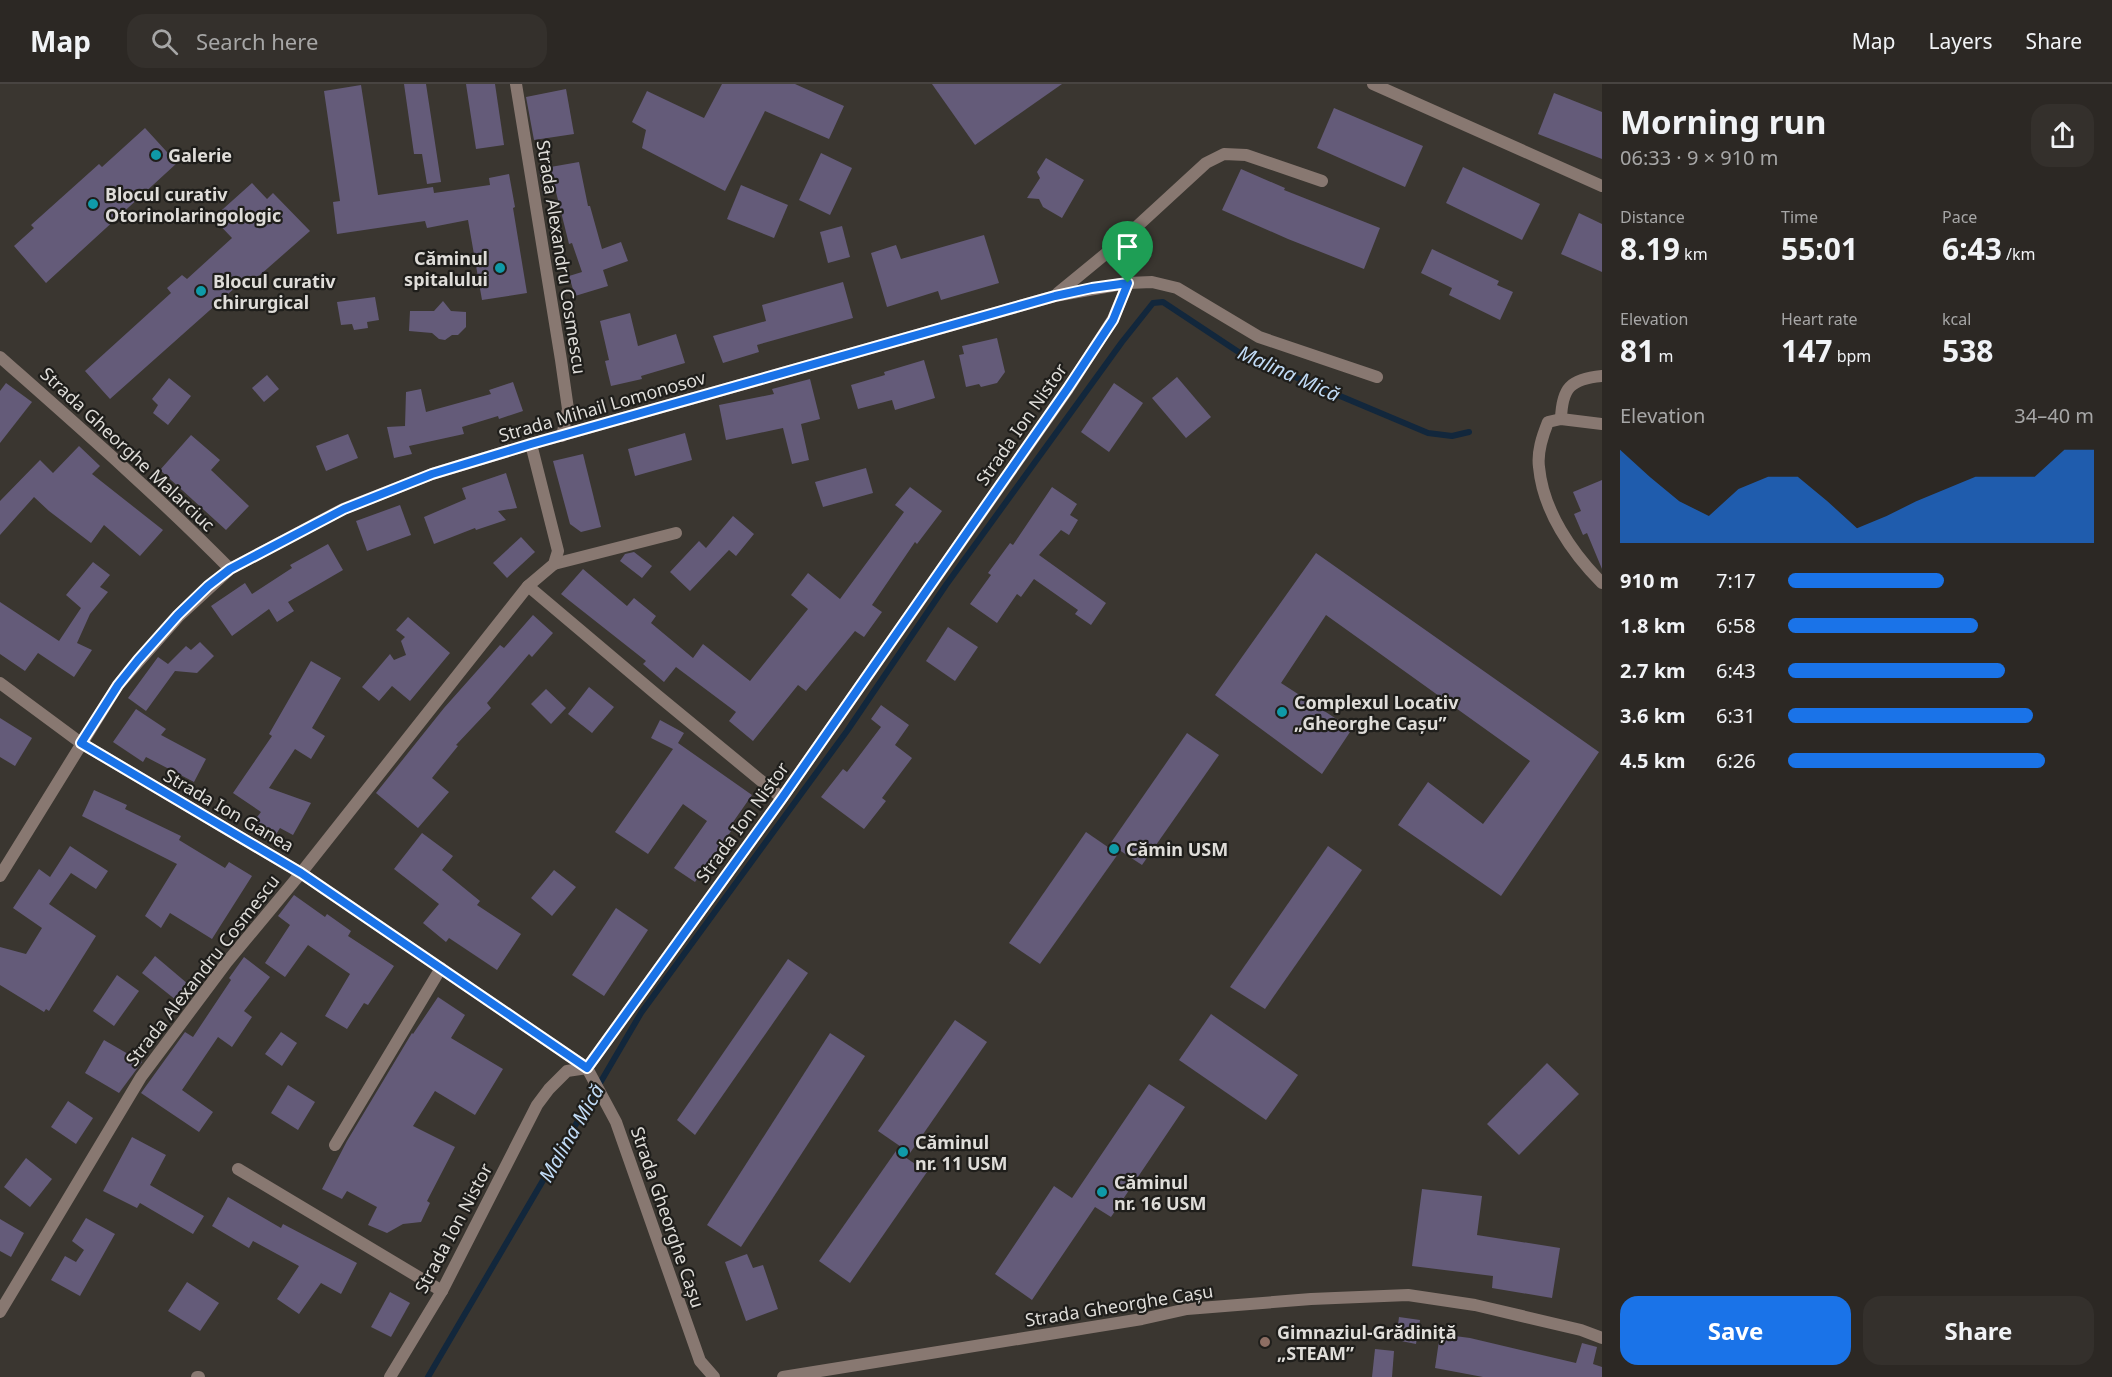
<!DOCTYPE html>
<meta charset="utf-8">
<style>
:root{--surface:#2c2824;--page:#34302c;--text:#f1f3f6;--muted:#a6a6a6;--line:#484441;--accent:#1a73e8}
body{margin:0;font-family:"Noto Sans",sans-serif;background:var(--page);color:var(--text);height:100vh;display:flex;flex-direction:column;font-size:22px;white-space:nowrap}
*{box-sizing:border-box;margin:0}
p{font-size:20px;color:var(--muted)}
.icon{flex:none;width:33px;height:33px;fill:none;stroke:currentColor;stroke-width:2;stroke-linecap:round;stroke-linejoin:round}
.map{position:relative;flex:1;overflow:hidden}
.drawer{display:flex;flex-direction:column;background:var(--surface);width:510px}
.drawer>*{flex:none}
.pin{position:absolute;display:grid;place-items:center;width:51px;height:51px;color:#fff;margin:-62px -26px;border-radius:50% 50% 50% 0;rotate:-45deg;box-shadow:0 0 6px #0007}
.pin .icon{rotate:45deg}
.round{display:grid;place-items:center;flex:none;width:63px;height:63px;border-radius:18px;background:var(--page)}
.overview{display:flex;align-items:center;justify-content:space-between;height:102px;padding:0 18px}
h1{font-size:33px;font-weight:700;line-height:45px}
.figures{display:grid;grid-template-columns:repeat(3,1fr);gap:9px;height:102px;padding:6px 18px}
.figures div{display:grid;align-content:center}
.figures b{font-size:30px;font-weight:700}
.figures small{font-size:16px;font-weight:400}
.figures p{font-size:16px}
.chart{height:168px;padding:12px 18px}
.chart p{display:flex;justify-content:space-between}
.chart svg{width:100%;height:108px;margin-top:6px;fill:var(--accent);opacity:.7}
.cta{display:flex;gap:12px;margin-top:auto;padding:12px 18px}
.cta a{flex:1;height:69px;border-radius:18px;background:var(--accent);color:#fff;font-size:24px;font-weight:700;line-height:69px;text-align:center}
.cta a+a{background:var(--page);color:var(--text)}
ul{padding:0 18px;list-style:none;font-size:20px}
li{display:grid;grid-template-columns:96px 72px 1fr;align-items:center;height:45px}
li i{height:15px;border-radius:8px;background:var(--accent)}
header{display:flex;align-items:center;gap:36px;box-sizing:border-box;height:84px;padding:0 30px;background:var(--surface);border-bottom:2px solid var(--line)}
header strong{font-size:28px}
nav{display:flex;gap:33px;margin-inline-start:auto;font-size:21px}
.search{width:420px;height:54px;background:var(--page);display:flex;align-items:center;gap:15px;box-sizing:border-box;padding:0 21px;border-radius:18px;color:var(--muted);font-size:22px}
main{display:flex;flex:1;min-height:0}
.map>svg:first-child{display:block}
.lines{fill:none;stroke-linecap:round;stroke-linejoin:round}
.stream{stroke:#12273c;stroke-width:6}
.building{fill:#645b79}
.minor{stroke:#887871;stroke-width:12}
.tertiary{stroke:#887871;stroke-width:12}
.route-casing{stroke:#fff;stroke-width:12}
.route{stroke:#1a73e8;stroke-width:8}
.culture-dot{fill:#0f9aa8;stroke:#1f1e1b;stroke-width:2}
.education-dot{fill:#8d6e63;stroke:#1f1e1b;stroke-width:2}
.labels{text-anchor:middle;dominant-baseline:central;stroke-width:4.5;stroke-linejoin:round;paint-order:stroke}
.poi-label{font-size:18px;font-weight:bold;fill:#dfddd9;stroke:#1f1e1b;text-anchor:start}
.street-label{font-size:18px;fill:#dfddd9;stroke:#1f1e1b}
.water-label{font-size:20px;font-style:italic;fill:#c1dbf6;stroke:#1f1e1b}
</style>
<header>
<strong>Map</strong>
<div class="search"><svg class="icon" aria-label="search" viewBox="0 0 24 24"><circle cx="10" cy="10" r="6"/><path d="M15 15l6 6"/></svg>Search here</div>
<nav><a>Map</a><a>Layers</a><a>Share</a></nav>
</header>
<main>
<div class="map">
<svg width="1602" height="1293" viewBox="0 0 1602 1293">
<rect width="100%" height="100%" fill="#3a3630"/>
<g class="lines">
<path class="stream" d="M428,1293L641,929L847,647L946,501L1122,258L1153,219L1163,218L1243,271L1428,349L1452,352L1469,348"/>
</g>
<g class="building">
<path d="M404,0H426L441,98L427,100L422,70H414Z"/>
<path d="M466,0H495L504,61L476,65Z"/>
<path d="M722,0H795L844,22L829,55L765,27L725,107L642,64L646,46L632,38L647,7L704,34Z"/>
<path d="M932,0H1062L975,61Z"/>
<path d="M361,1L378,111L433,103L434,109L490,101L489,94L509,90L515,123L513,124L527,209L482,216L468,136L427,144L425,137L337,150L333,118L340,117L324,7Z"/>
<path d="M566,5L574,50L534,56L526,13Z"/>
<path d="M1554,9L1602,28V75L1538,50Z"/>
<path d="M1334,24L1423,62L1405,103L1317,64Z"/>
<path d="M145,44L177,79L46,199L14,162L34,144L31,141L99,80L102,83Z"/>
<path d="M821,69L852,84L830,131L799,116Z"/>
<path d="M1046,74L1084,96L1062,134L1043,123L1039,115L1027,114L1040,94L1037,88Z"/>
<path d="M579,78L588,122H590L602,165L621,158L628,177L603,186L608,202L575,212L569,192L582,188L572,159L569,160L556,108L543,111L539,85Z"/>
<path d="M1463,83L1540,120L1522,156L1446,119Z"/>
<path d="M1241,85L1285,104L1284,106L1380,144L1364,185L1288,155L1222,126Z"/>
<path d="M252,99L267,115L273,109L310,147L251,199L246,194L110,315L85,287L171,209L167,204L182,191L187,195L232,154L213,134Z"/>
<path d="M741,101L788,121L774,154L727,135Z"/>
<path d="M1579,129L1602,140V188L1561,170Z"/>
<path d="M842,142L850,173L828,179L820,148Z"/>
<path d="M984,151L999,199L941,216L938,207L887,223L871,169L896,161L901,175Z"/>
<path d="M1432,165L1499,197L1497,201L1513,208L1500,236L1449,211L1452,204L1421,189Z"/>
<path d="M843,198L853,234L757,261L759,268L723,279L713,252L766,237L762,221Z"/>
<path d="M375,213L379,236L367,238L368,244L354,246L352,240L341,241L337,218Z"/>
<path d="M443,217L451,227L466,228V243L458,251H452L445,256L439,255L432,249L409,247L410,227H434Z"/>
<path d="M630,229L638,262L676,250L685,279L641,292L642,295L611,302L605,277L609,276L600,237Z"/>
<path d="M997,254L1005,288L997,299L981,303L979,300L966,303L959,271L964,270L962,262Z"/>
<path d="M924,276L935,314L895,326L892,316L858,325L851,301L885,291L884,288Z"/>
<path d="M267,291L279,305L264,318L252,304Z"/>
<path d="M1177,293L1211,333L1186,354L1152,314Z"/>
<path d="M169,294L191,312L168,341L153,329L158,321L152,315Z"/>
<path d="M810,295L820,335L801,340L809,376L792,380L783,344L726,356L719,321L774,310L772,305Z"/>
<path d="M513,298L523,327L499,335L498,332L462,343L464,350L409,362L412,370L394,374L387,343L405,342L406,308L421,305L426,328L491,310L489,306Z"/>
<path d="M6,299L32,318L0,359V307Z"/>
<path d="M1114,299L1143,319L1109,368L1081,348Z"/>
<path d="M685,349L692,376L635,392L628,365Z"/>
<path d="M348,350L358,374L326,387L316,362Z"/>
<path d="M191,351L220,376L211,386L249,422L226,446L160,386Z"/>
<path d="M79,362L100,382L92,390L163,446L140,472L104,441L91,459L49,427L34,413L0,451V417L40,376L53,389Z"/>
<path d="M583,370L601,443L581,448L570,440L553,377Z"/>
<path d="M866,384L873,409L823,423L815,398Z"/>
<path d="M506,389L517,424L498,427L506,436L476,446L475,444L434,460L424,433L466,415L462,404Z"/>
<path d="M1602,396V485L1587,449L1583,451L1574,430L1581,427L1573,408Z"/>
<path d="M910,403L942,427L917,460L915,458L872,521L882,528L864,553L855,547L806,607L798,601L753,657L729,637L736,628L676,583L664,598L643,580L646,577L561,510L583,485L627,522L634,514L656,532L651,539L693,574L703,560L750,597L808,525L791,511L808,489L840,515L904,428L895,421Z"/>
<path d="M1052,403L1077,420L1070,431L1078,436L1069,451L1061,446L1039,471L1106,519L1091,541L1075,530L1078,526L1034,495L1021,513L1017,510L997,539L970,520L991,491L988,489L1010,459L1013,461Z"/>
<path d="M400,421L411,451L367,467L356,437Z"/>
<path d="M733,432L754,450L736,472L729,466L690,507L670,488L699,457L706,464Z"/>
<path d="M521,453L535,468L507,494L493,479Z"/>
<path d="M328,460L343,486L288,518L294,527L277,538L269,525L232,552L211,522L245,499L252,510L292,484L290,481Z"/>
<path d="M634,468L652,482L642,494L620,477L625,470Z"/>
<path d="M1316,469L1599,668L1501,812L1398,741L1428,698L1483,740L1530,677L1326,531L1281,599L1352,645L1322,690L1215,611Z"/>
<path d="M93,478L110,491L100,503L108,508L90,530L77,559L92,566L74,593L38,569L25,587L0,570V518L59,557L81,524L66,511Z"/>
<path d="M533,531L553,549L532,573L529,570L487,619L491,624L456,661L458,662L432,694L449,708L418,744L376,709L444,624L500,561L504,564Z"/>
<path d="M408,533L450,569L410,617L392,602L379,617L362,603L390,570L394,576L406,571L401,557L405,553L396,546Z"/>
<path d="M948,543L978,563L955,597L926,577Z"/>
<path d="M200,558L214,572L197,589L175,587L146,627L128,614L158,573L168,580L186,562L191,566Z"/>
<path d="M311,577L341,594L312,644L325,652L311,675L295,665L269,704L311,719L293,751L280,744L273,755L250,742L261,728L233,709L272,652L269,650Z"/>
<path d="M589,603L614,623L592,649L568,630Z"/>
<path d="M546,605L566,624L551,640L531,620Z"/>
<path d="M881,621L909,641L895,661L912,674L882,714L886,717L864,745L821,713L843,685L847,688L881,643L871,635Z"/>
<path d="M136,625L166,645L161,651L206,675L194,698L146,673L143,678L113,658Z"/>
<path d="M0,634L32,654L15,682L0,673Z"/>
<path d="M660,636L684,649L678,659L752,711L731,741L734,743L695,798L674,784L707,737L683,720L648,770L615,748L673,665L651,654Z"/>
<path d="M1187,649L1219,671L1142,781L1110,760Z"/>
<path d="M94,706L127,721L125,725L181,752L179,756L225,784L229,778L252,792L212,855L170,829L161,844L145,832L177,780L82,732Z"/>
<path d="M1086,748L1118,770L1040,880L1009,859Z"/>
<path d="M422,749L453,772L442,786L480,817L477,821L521,850L497,886L449,854L446,858L423,839L439,820L394,785Z"/>
<path d="M70,762L108,787L96,805L71,789L49,820L96,852L49,927L46,925L44,928L0,901V863L26,870L42,844L13,824L39,785L50,793Z"/>
<path d="M1328,762L1362,786L1265,925L1230,903Z"/>
<path d="M554,786L576,803L552,832L531,814Z"/>
<path d="M294,811L325,833L327,830L351,847L348,852L394,882L368,921L364,919L347,945L325,932L350,890L308,861L285,893L265,879L290,841L278,832Z"/>
<path d="M616,824L648,846L604,912L572,891Z"/>
<path d="M155,872L188,900L176,916L142,889Z"/>
<path d="M244,873L270,893L244,927L252,933L232,963L218,953L182,1006L213,1028L199,1048L141,1009L185,948L193,953L231,896L229,894Z"/>
<path d="M788,875L808,889L695,1051L677,1036Z"/>
<path d="M117,891L139,907L114,942L93,927Z"/>
<path d="M438,913L465,931L451,954L503,985L475,1031L435,1007L413,1042L455,1063L427,1117L430,1119L421,1138L403,1140L387,1149L368,1141L377,1123L347,1107L342,1115L322,1105L347,1057L412,949L413,950Z"/>
<path d="M1211,930L1298,991L1266,1036L1179,976Z"/>
<path d="M955,936L987,958L910,1069L878,1047Z"/>
<path d="M281,948L297,959L282,982L265,970Z"/>
<path d="M830,949L865,972L741,1163L707,1141Z"/>
<path d="M104,956L142,978L119,1009L85,989Z"/>
<path d="M1547,979L1579,1010L1519,1071L1487,1040Z"/>
<path d="M1149,1000L1185,1023L1111,1133L1095,1123L1032,1216L995,1190L1054,1102L1072,1114Z"/>
<path d="M288,1001L315,1018L298,1046L271,1029Z"/>
<path d="M68,1017L93,1034L76,1060L51,1043Z"/>
<path d="M132,1053L166,1071L150,1101L204,1132L193,1150L140,1119L137,1124L103,1107Z"/>
<path d="M896,1067L927,1088L850,1199L819,1177Z"/>
<path d="M26,1074L52,1095L30,1123L4,1103Z"/>
<path d="M1422,1105L1482,1112L1477,1151L1560,1164L1552,1214L1492,1204L1493,1192L1412,1182Z"/>
<path d="M228,1113L281,1144L283,1140L357,1179L341,1210L321,1199L299,1230L277,1215L299,1182L253,1157L249,1164L212,1142Z"/>
<path d="M86,1134L115,1150L80,1212L51,1196L65,1172L76,1178L84,1166L72,1157Z"/>
<path d="M0,1135L24,1149L11,1173L0,1167Z"/>
<path d="M747,1170L753,1184L763,1181L778,1225L746,1237L725,1178Z"/>
<path d="M187,1198L219,1219L200,1247L168,1227Z"/>
<path d="M390,1208L410,1219L391,1253L371,1243Z"/>
<path d="M1399,1233L1420,1236L1416,1260L1396,1256Z"/>
<path d="M1440,1250L1470,1254L1576,1279L1582,1259L1597,1263L1593,1280L1602,1283V1293H1483L1435,1284Z"/>
<path d="M1375,1265L1394,1267L1392,1293H1372Z"/>
</g>
<g class="lines">
<g class="minor">
<path d="M516,0L561,276L568,325L562,352"/>
<path d="M1373,0L1602,102"/>
<path d="M1058,209L1120,158L1206,79L1224,70L1246,71L1322,97"/>
<path d="M0,273C78,342 157,411 230,485"/>
<path d="M1561,335C1562,304 1570,295 1602,292"/>
<path d="M1602,340L1561,335L1548,338C1542,353 1537,368 1539,383C1543,427 1572,469 1602,499"/>
<path d="M554,480L676,449"/>
<path d="M528,502L657,611L782,714"/>
<path d="M0,792L118,601L179,532L230,485L343,425L432,390L531,360L1055,212L1128,199L1152,198L1177,204L1259,253L1377,293"/>
<path d="M335,1061L441,884"/>
<path d="M238,1085L442,1207"/>
<path d="M0,1228L141,993L227,878L301,789L528,502L554,480L558,467L531,360"/>
<path d="M197,1293H199"/>
<path d="M390,1293L442,1207L537,1021L549,1005L567,987L587,984L782,714L1068,305L1113,235L1128,199"/>
</g>
<g class="tertiary">
<path d="M0,599L81,659L301,789L587,984L616,1038L700,1277L714,1293"/>
<path d="M783,1293L1142,1235L1187,1225L1311,1215L1408,1211L1475,1221L1581,1246L1602,1254"/>
</g>
</g>
<g class="lines">
<defs>
<path id="route" d="M1128,199L1113,236L1068,304L782,714L587,984L301,789L81,659L118,601L138,576L178,531L208,502L230,485L344,425L432,390L531,360L1055,212L1092,204Z"/>
</defs>
<use href="#route" class="route-casing"/>
<use href="#route" class="route"/>
</g>
<g class="culture-dot">
<circle cx="156" cy="71" r="6"/>
<circle cx="93" cy="120" r="6"/>
<circle cx="500" cy="184" r="6"/>
<circle cx="201" cy="207" r="6"/>
<circle cx="1282" cy="628" r="6"/>
<circle cx="1114" cy="765" r="6"/>
<circle cx="903" cy="1068" r="6"/>
<circle cx="1102" cy="1108" r="6"/>
</g>
<circle class="education-dot" cx="1265" cy="1258" r="6"/>
<g class="labels">
<g class="poi-label">
<text x="168" y="71">Galerie</text>
<text x="105" y="110">Blocul curativ<tspan x="105" dy="21">Otorinolaringologic</tspan></text>
<text x="488" y="174" text-anchor="end">Căminul<tspan x="488" dy="21">spitalului</tspan></text>
<text x="213" y="197">Blocul curativ<tspan x="213" dy="21">chirurgical</tspan></text>
<text x="1294" y="618">Complexul Locativ<tspan x="1294" dy="21">„Gheorghe Cașu”</tspan></text>
<text x="1126" y="765">Cămin USM</text>
<text x="915" y="1058">Căminul<tspan x="915" dy="21">nr. 11 USM</tspan></text>
<text x="1114" y="1098">Căminul<tspan x="1114" dy="21">nr. 16 USM</tspan></text>
<text x="1277" y="1248">Gimnaziul-Grădiniță<tspan x="1277" dy="21">„STEAM”</tspan></text>
</g>
<g class="street-label">
<text transform="translate(562 173) rotate(81)">Strada Alexandru Cosmescu</text>
<text transform="translate(602 322) rotate(-16)">Strada Mihail Lomonosov</text>
<text transform="translate(1021 340) rotate(-55)">Strada Ion Nistor</text>
<text transform="translate(128 365) rotate(43)">Strada Gheorghe Malarciuc</text>
<text transform="translate(229 726) rotate(30)">Strada Ion Ganea</text>
<text transform="translate(742 738) rotate(-54)">Strada Ion Nistor</text>
<text transform="translate(202 886) rotate(-52)">Strada Alexandru Cosmescu</text>
<text transform="translate(668 1133) rotate(71)">Strada Gheorghe Cașu</text>
<text transform="translate(453 1144) rotate(-62)">Strada Ion Nistor</text>
<text transform="translate(1119 1221) rotate(-9)">Strada Gheorghe Cașu</text>
</g>
<g class="water-label">
<text transform="translate(1289 289) rotate(24)">Malina Mică</text>
<text transform="translate(571 1049) rotate(-60)">Malina Mică</text>
</g>
</g>
</svg>
<div class="pin" style="left:1128px;top:199px;background:#1e9e55"><svg class="icon" aria-label="arrive" viewBox="0 0 24 24"><path d="M6 21V4h12l-3 4 3 4H6"/></svg></div>
</div>
<section class="drawer">
<div class="overview"><div><h1>Morning run</h1><p>06:33 · 9 × 910 m</p></div><a class="round"><svg class="icon" aria-label="share" viewBox="0 0 24 24"><path d="M12 15V3M7 8l5-5 5 5M5 13v7h14v-7"/></svg></a></div>
<div class="figures">
<div><p>Distance</p><b>8.19<small> km</small></b></div>
<div><p>Time</p><b>55:01</b></div>
<div><p>Pace</p><b>6:43<small> /km</small></b></div>
</div>
<div class="figures">
<div><p>Elevation</p><b>81<small> m</small></b></div>
<div><p>Heart rate</p><b>147<small> bpm</small></b></div>
<div><p>kcal</p><b>538</b></div>
</div>
<div class="chart"><p><span>Elevation</span>34–40 m</p>
<svg viewBox="0 0 160 44" preserveAspectRatio="none"><path d="M0 44V6L10 17L20 27L30 33L40 22L50 17L60 17L70 27L80 38L90 33L100 27L110 22L120 17L130 17L140 17L150 6L160 6V44z"/></svg>
</div>
<ul>
<li><b>910 m</b>7:17<i style="width:51%"></i></li>
<li><b>1.8 km</b>6:58<i style="width:62%"></i></li>
<li><b>2.7 km</b>6:43<i style="width:71%"></i></li>
<li><b>3.6 km</b>6:31<i style="width:80%"></i></li>
<li><b>4.5 km</b>6:26<i style="width:84%"></i></li>
</ul>
<div class="cta"><a>Save</a><a>Share</a></div>
</section>
</main>
